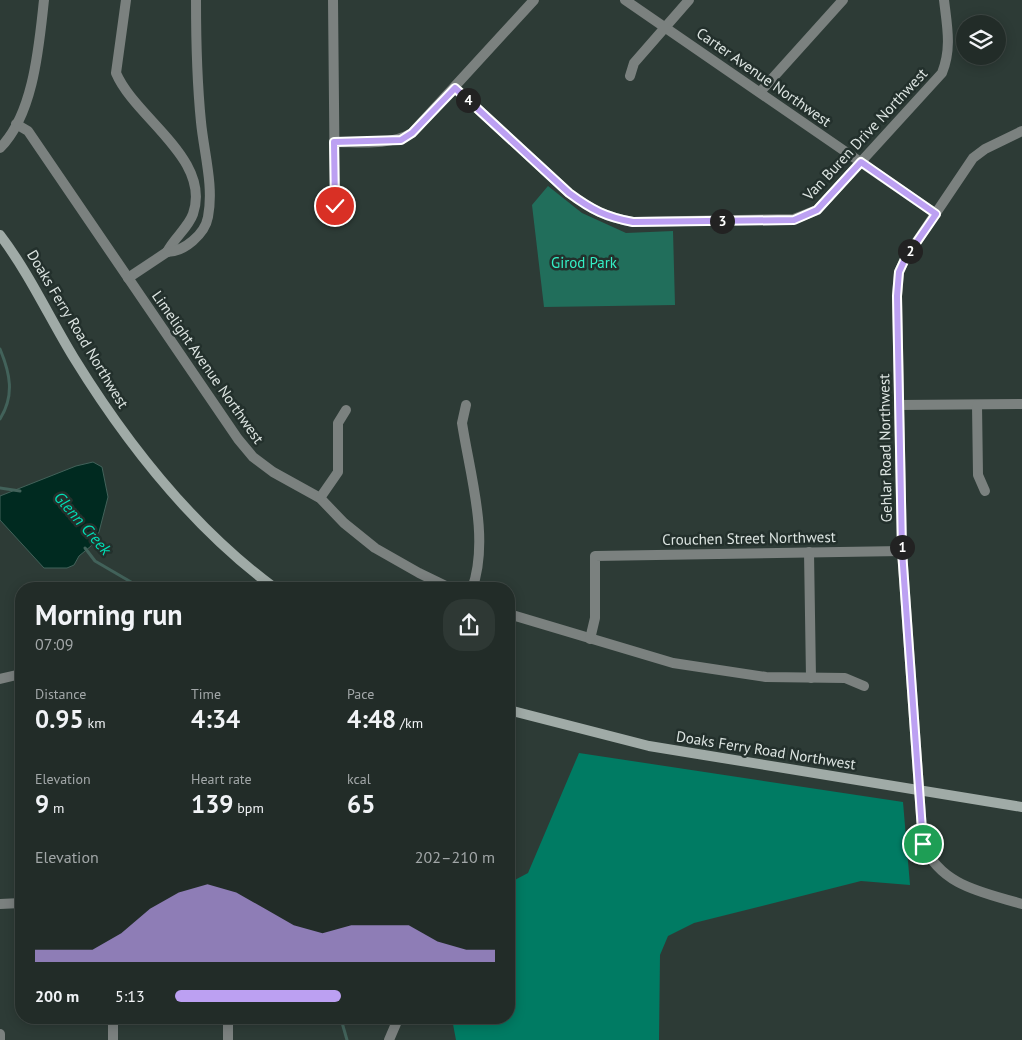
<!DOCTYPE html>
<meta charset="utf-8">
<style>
:root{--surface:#222c28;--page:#2e3834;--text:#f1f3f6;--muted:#a2a7a8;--line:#3f4845;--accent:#bca0f2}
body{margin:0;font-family:"PT Sans",sans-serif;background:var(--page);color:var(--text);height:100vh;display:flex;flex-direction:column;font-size:19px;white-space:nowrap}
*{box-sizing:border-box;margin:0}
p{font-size:16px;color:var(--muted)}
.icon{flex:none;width:28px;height:28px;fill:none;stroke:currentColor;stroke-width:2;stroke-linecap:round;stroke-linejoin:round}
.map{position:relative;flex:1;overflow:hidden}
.sheet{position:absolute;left:15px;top:582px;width:500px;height:442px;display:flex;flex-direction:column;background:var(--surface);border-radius:20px;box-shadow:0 2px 12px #0003,0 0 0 1px var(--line)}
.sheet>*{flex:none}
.tools{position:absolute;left:956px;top:15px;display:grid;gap:10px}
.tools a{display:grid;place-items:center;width:50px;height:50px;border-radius:50%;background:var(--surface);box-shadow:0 2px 12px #0003,0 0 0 1px var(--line);font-size:25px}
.pin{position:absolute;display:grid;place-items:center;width:42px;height:42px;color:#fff;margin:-21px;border:2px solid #fff;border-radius:50%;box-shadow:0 1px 5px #0007}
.km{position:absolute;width:25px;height:25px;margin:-12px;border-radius:50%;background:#222;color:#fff;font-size:14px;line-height:25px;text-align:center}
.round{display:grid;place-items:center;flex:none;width:52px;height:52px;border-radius:20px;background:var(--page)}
.headline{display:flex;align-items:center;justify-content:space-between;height:85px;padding:0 20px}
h1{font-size:28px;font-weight:700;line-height:38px}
.metrics{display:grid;grid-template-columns:repeat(3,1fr);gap:8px;height:85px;padding:5px 20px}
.metrics div{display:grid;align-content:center}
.metrics b{font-size:25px;font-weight:700}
.metrics small{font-size:14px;font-weight:400}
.metrics p{font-size:14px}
.chart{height:140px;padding:10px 20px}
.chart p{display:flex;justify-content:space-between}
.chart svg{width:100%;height:90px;margin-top:5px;fill:var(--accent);opacity:.7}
ul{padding:0 20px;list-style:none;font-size:16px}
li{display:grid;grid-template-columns:80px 60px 1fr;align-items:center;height:38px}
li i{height:12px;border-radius:6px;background:var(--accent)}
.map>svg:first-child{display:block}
.green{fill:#216e5b}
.forest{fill:#007b63}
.water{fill:#002a20;stroke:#42625a}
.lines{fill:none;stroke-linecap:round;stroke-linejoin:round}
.stream{stroke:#42625a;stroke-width:3}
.minor{stroke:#7b817f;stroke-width:10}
.secondary{stroke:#a0aba7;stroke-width:10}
.route-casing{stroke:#fff;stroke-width:10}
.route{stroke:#bca0f2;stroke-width:6}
.labels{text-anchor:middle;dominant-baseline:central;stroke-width:5;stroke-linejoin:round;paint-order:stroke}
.street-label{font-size:15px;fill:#dde5e2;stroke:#23302c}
.park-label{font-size:15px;fill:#34f0c6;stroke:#23302c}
.water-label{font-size:16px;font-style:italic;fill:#00dfb6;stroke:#23302c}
</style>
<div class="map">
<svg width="1022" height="1040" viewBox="0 0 1022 1040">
<rect width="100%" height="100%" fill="#2d3b36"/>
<path class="green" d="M548,186L582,213L626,233L673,231L675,305L544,307L532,205Z"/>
<path class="forest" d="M579,753L903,802L910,885L861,881L694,923L668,936L660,955L659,1040H456L452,1019H509V883L528,873Z"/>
<path class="water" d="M93,462L102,467L108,497L99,532L91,546L79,556L74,565L67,568H44L0,520V496L76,466Z"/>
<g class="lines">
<g class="stream">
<path d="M0,349C10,373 15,395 0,419"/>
<path d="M0,488L20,491"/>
<path d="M85,548L95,561L143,589"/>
<path d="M341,1019L347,1040"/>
</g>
<g class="minor">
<path d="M126,0L116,73C135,118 212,159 193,214C188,228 174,238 167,252"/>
<path d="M333,0L335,206L340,219"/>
<path d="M625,0L936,214"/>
<path d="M630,76L634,63L689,0"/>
<path d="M455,88L569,193C592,210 606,217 633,222L794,219L817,210L942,73C952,48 947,26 944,0"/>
<path d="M761,91L843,0"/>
<path d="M16,124L28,131L238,439L253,457L273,472L320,498L344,523L375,548L419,573L452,589"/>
<path d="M1022,131L985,149L973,158L905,259L899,272L897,296L902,551L923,844C941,886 982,892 1022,904"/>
<path d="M334,142C360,142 389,146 412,133L534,0"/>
<path d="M0,148C34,114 39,45 44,0"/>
<path d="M167,252C184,252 205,234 208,217C214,186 204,153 201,122C197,82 196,41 196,0"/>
<path d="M128,278L167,252"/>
<path d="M466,405L462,423C470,475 490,539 472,589"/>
<path d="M899,405L1022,404"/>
<path d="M977,405L978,475L985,491"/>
<path d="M320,498L338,472V423L346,410"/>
<path d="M809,552L811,678"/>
<path d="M509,614L673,663L766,677L845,678L864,686"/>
<path d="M590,639L595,618V556L902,551"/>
<path d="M0,679L21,674"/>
<path d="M0,904L21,903"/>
<path d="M113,1019V1040"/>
<path d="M228,1019V1040"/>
<path d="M0,1034V1040"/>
<path d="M389,1040L398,1019"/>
</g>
<g class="secondary">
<path d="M0,235C29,273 49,317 74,358C127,444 194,529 276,589"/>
<path d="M509,710L649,746L1022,807"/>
</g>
</g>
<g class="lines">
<defs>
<path id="route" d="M335,206L334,142L401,140L412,133L455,88L569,193C592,210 606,217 633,222L794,220L817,210L861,162L936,214L905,259L899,272L897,296L902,551L923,844"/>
</defs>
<use href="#route" class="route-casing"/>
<use href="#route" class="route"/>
</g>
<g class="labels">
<g class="street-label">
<text transform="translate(764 77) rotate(35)">Carter Avenue Northwest</text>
<text transform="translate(865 134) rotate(-47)">Van Buren Drive Northwest</text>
<text transform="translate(78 329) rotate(59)">Doaks Ferry Road Northwest</text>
<text transform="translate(208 367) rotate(55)">Limelight Avenue Northwest</text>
<text transform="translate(885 448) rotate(-91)">Gehlar Road Northwest</text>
<text transform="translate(749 538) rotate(-1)">Crouchen Street Northwest</text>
<text transform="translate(766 750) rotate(9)">Doaks Ferry Road Northwest</text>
</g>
<g class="park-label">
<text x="584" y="262">Girod Park</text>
</g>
<g class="water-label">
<text transform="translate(83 523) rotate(49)">Glenn Creek</text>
</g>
</g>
</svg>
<div class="tools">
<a><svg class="icon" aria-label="layers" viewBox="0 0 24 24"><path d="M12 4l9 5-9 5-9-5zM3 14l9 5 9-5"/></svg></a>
</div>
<div class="pin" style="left:923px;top:844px;background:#1e9e55"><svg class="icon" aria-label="arrive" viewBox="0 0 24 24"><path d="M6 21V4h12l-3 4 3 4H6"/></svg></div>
<div class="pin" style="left:335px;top:206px;background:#d93025"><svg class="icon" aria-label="check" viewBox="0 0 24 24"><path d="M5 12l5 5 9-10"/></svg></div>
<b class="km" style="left:902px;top:547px">1</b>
<b class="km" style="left:910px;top:251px">2</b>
<b class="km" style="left:722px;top:221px">3</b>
<b class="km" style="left:468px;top:100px">4</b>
<section class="sheet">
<div class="headline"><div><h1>Morning run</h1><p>07:09</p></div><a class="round"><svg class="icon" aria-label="share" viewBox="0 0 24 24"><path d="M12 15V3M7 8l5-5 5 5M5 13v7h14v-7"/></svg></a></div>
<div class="metrics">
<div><p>Distance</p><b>0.95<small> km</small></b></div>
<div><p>Time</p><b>4:34</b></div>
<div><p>Pace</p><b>4:48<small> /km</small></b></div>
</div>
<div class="metrics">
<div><p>Elevation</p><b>9<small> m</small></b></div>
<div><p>Heart rate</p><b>139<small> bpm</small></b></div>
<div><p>kcal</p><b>65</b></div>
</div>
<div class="chart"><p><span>Elevation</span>202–210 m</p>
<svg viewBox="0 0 160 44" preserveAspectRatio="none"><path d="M0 44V38L10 38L20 38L30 30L40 18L50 10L60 6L70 10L80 18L90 26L100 30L110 26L120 26L130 26L140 34L150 38L160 38V44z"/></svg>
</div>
<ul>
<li><b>200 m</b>5:13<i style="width:52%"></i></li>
</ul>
</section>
</div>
